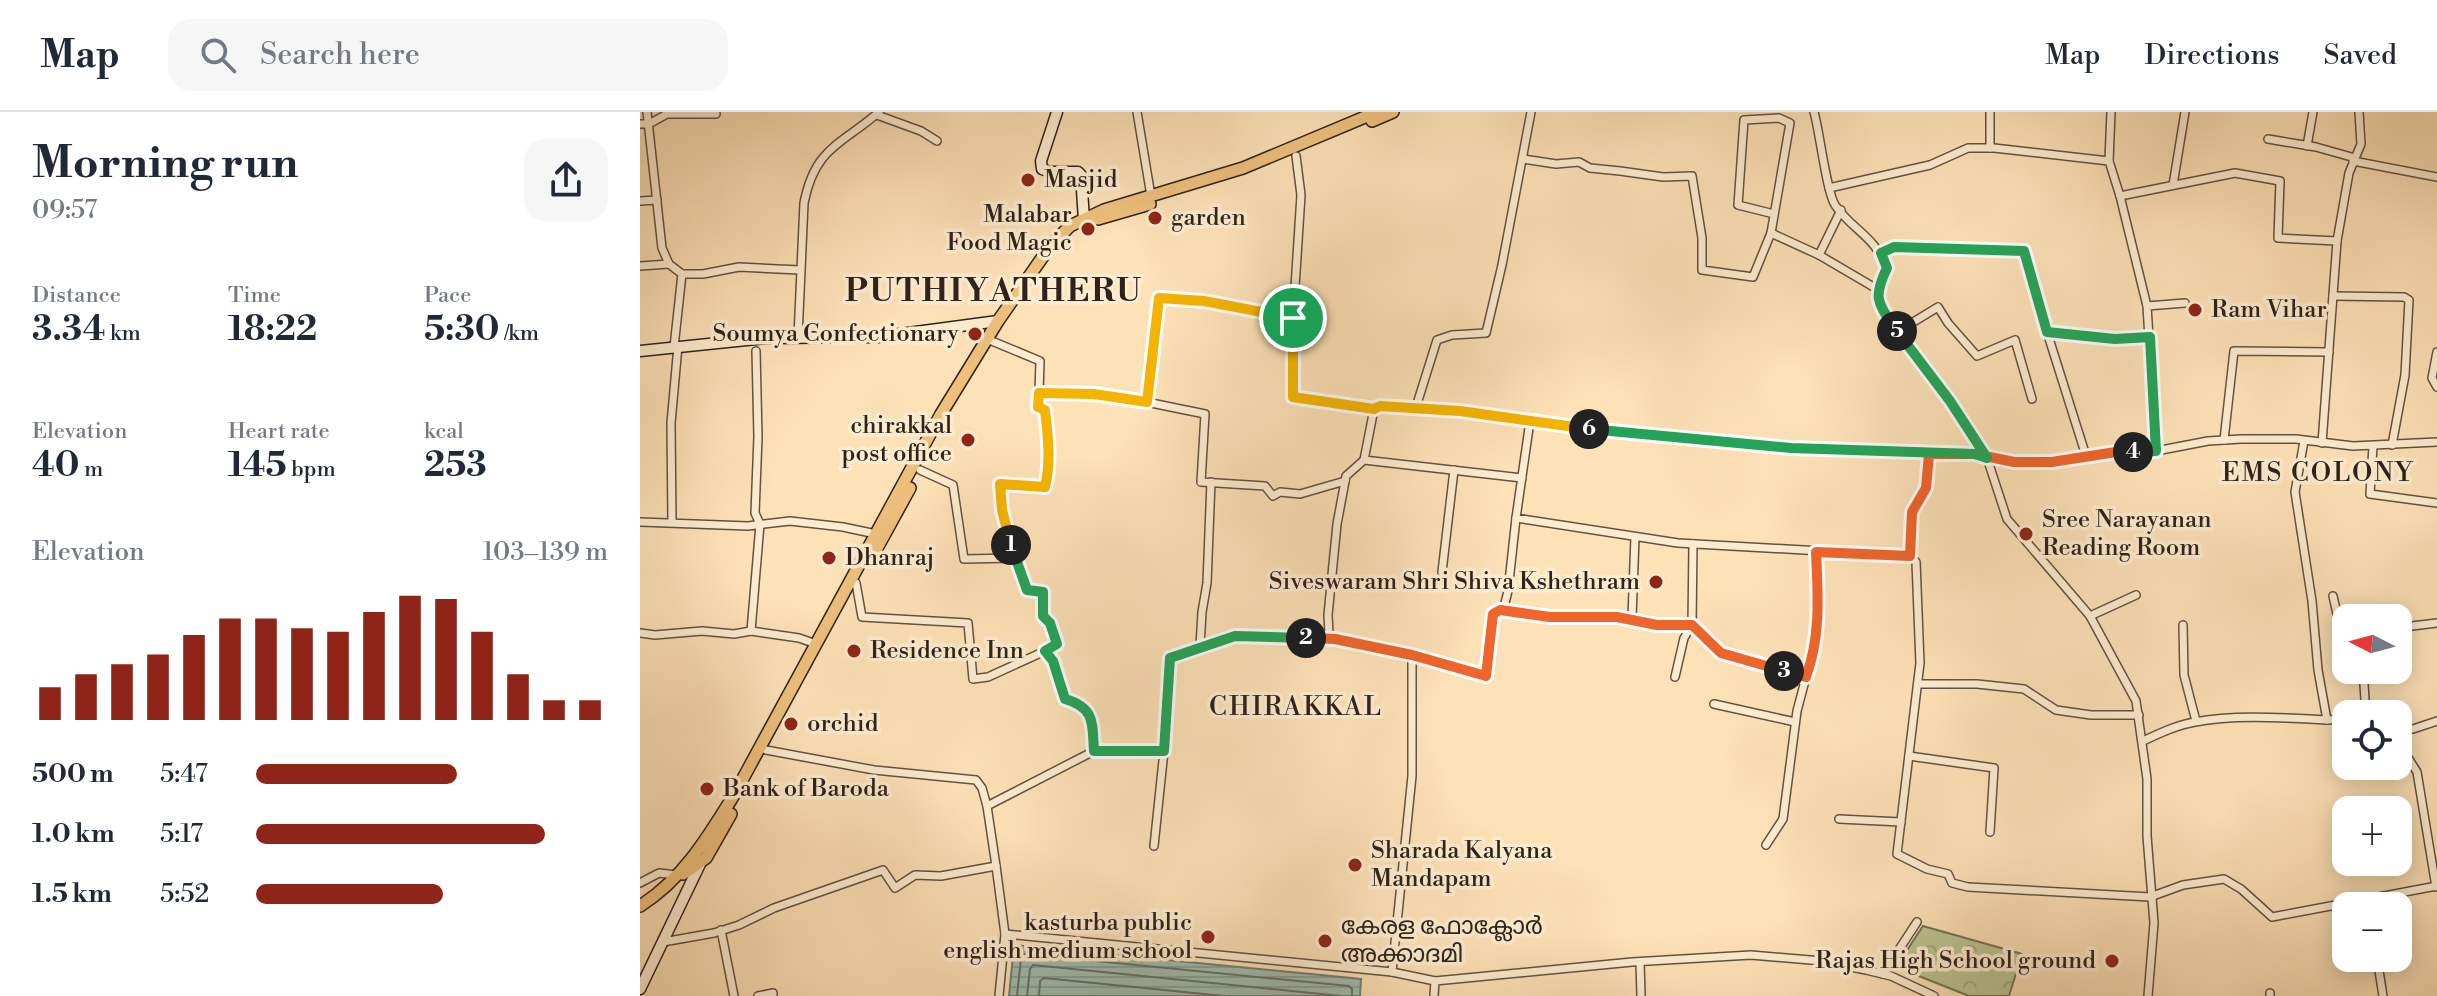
<!DOCTYPE html>
<meta charset="utf-8">
<style>
:root{--surface:#fff;--page:#f6f6f7;--text:#1f2937;--muted:#747a83;--line:#e0e1e3;--accent:#8f2418}
body{margin:0;font-family:"Libre Bodoni","Noto Sans Malayalam",serif;background:var(--page);color:var(--text);height:100vh;display:flex;flex-direction:column;font-size:30px;white-space:nowrap}
*{box-sizing:border-box;margin:0}
p{font-size:26px;color:var(--muted)}
.icon{flex:none;width:44px;height:44px;fill:none;stroke:currentColor;stroke-width:2;stroke-linecap:round;stroke-linejoin:round}
.map{position:relative;flex:1;overflow:hidden}
.drawer{display:flex;flex-direction:column;background:var(--surface);width:640px}
.drawer>*{flex:none}
.needle{width:52px;rotate:276deg}
.fabs{position:absolute;left:1692px;top:492px;display:grid;gap:16px}
.fabs a{display:grid;place-items:center;width:80px;height:80px;border-radius:16px;background:var(--surface);box-shadow:0 4px 20px #0003;font-size:40px}
.pin{position:absolute;display:grid;place-items:center;width:68px;height:68px;color:#fff;margin:-34px;border:4px solid #fff;border-radius:50%;box-shadow:0 2px 8px #0007}
.km{position:absolute;width:40px;height:40px;margin:-20px;border-radius:50%;background:#222;color:#fff;font-size:22px;line-height:40px;text-align:center}
.round{display:grid;place-items:center;flex:none;width:84px;height:84px;border-radius:24px;background:var(--page)}
.headline{display:flex;align-items:center;justify-content:space-between;height:136px;padding:0 32px}
h1{font-size:44px;font-weight:700;line-height:60px}
.figures{display:grid;grid-template-columns:repeat(3,1fr);gap:12px;height:136px;padding:8px 32px}
.figures div{display:grid;align-content:center}
.figures b{font-size:34px;font-weight:700}
.figures small{font-size:22px;font-weight:400}
.figures p{font-size:22px}
.chart{height:224px;padding:16px 32px}
.chart p{display:flex;justify-content:space-between}
.chart svg{width:100%;height:144px;margin-top:8px;stroke:var(--accent);stroke-width:6}
ul{padding:0 32px;list-style:none;font-size:26px}
li{display:grid;grid-template-columns:128px 96px 1fr;align-items:center;height:60px}
li i{height:20px;border-radius:10px;background:var(--accent)}
header{display:flex;align-items:center;gap:48px;box-sizing:border-box;height:112px;padding:0 40px;background:var(--surface);border-bottom:2px solid var(--line)}
header strong{font-size:38px}
nav{display:flex;gap:44px;margin-inline-start:auto;font-size:28px}
.search{width:560px;height:72px;background:var(--page);display:flex;align-items:center;gap:20px;box-sizing:border-box;padding:0 28px;border-radius:24px;color:var(--muted);font-size:30px}
main{display:flex;flex:1;min-height:0}
.map>svg:first-child{display:block}
.forest{fill:url(#forest-crowns);stroke:#747356;stroke-width:2}
.water{fill:url(#water-rules);stroke:#727f76;stroke-width:2}
.lines{fill:none;stroke-linecap:round;stroke-linejoin:round}
.shore{stroke:#667066;stroke-width:2}
.minor-casing{stroke:#625242;stroke-width:10}
.secondary-casing{stroke:#2e221b;stroke-width:13}
.trunk-casing{stroke:#2e221b;stroke-width:14}
.minor{stroke:#feecd0;stroke-width:7}
.secondary{stroke:#feecd0;stroke-width:10}
.trunk{stroke:#eec07c;stroke-width:11}
.split-1-casing{stroke:#fff;stroke-width:16}
.split-2-casing{stroke:#fff;stroke-width:16}
.split-3-casing{stroke:#fff;stroke-width:16}
.split-4-casing{stroke:#fff;stroke-width:16}
.split-5-casing{stroke:#fff;stroke-width:16}
.split-6-casing{stroke:#fff;stroke-width:16}
.split-7-casing{stroke:#fff;stroke-width:16}
.split-1{stroke:#f5b400;stroke-width:10}
.split-2{stroke:#22a559;stroke-width:10}
.split-3{stroke:#f0652b;stroke-width:10}
.split-4{stroke:#f0652b;stroke-width:10}
.split-5{stroke:#22a559;stroke-width:10}
.split-6{stroke:#22a559;stroke-width:10}
.split-7{stroke:#f5b400;stroke-width:10}
.poi-dot{fill:#8f2418;stroke:#feecd0;stroke-width:3}
.labels{text-anchor:middle;dominant-baseline:central;stroke-width:7;stroke-linejoin:round;paint-order:stroke}
.poi-label{font-size:24px;fill:#2e221b;stroke:#feecd0;text-anchor:start}
.neighbourhood-label{font-size:26px;letter-spacing:2px;fill:#2e221b;stroke:#feecd0}
.district-label{font-size:32px;font-weight:bold;letter-spacing:2px;fill:#2e221b;stroke:#feecd0}
</style>
<header>
<strong>Map</strong>
<div class="search"><svg class="icon" aria-label="search" viewBox="0 0 24 24"><circle cx="10" cy="10" r="6"/><path d="M15 15l6 6"/></svg>Search here</div>
<nav><a>Map</a><a>Directions</a><a>Saved</a></nav>
</header>
<main>
<section class="drawer">
<div class="headline"><div><h1>Morning run</h1><p>09:57</p></div><a class="round"><svg class="icon" aria-label="share" viewBox="0 0 24 24"><path d="M12 15V3M7 8l5-5 5 5M5 13v7h14v-7"/></svg></a></div>
<div class="figures">
<div><p>Distance</p><b>3.34<small> km</small></b></div>
<div><p>Time</p><b>18:22</b></div>
<div><p>Pace</p><b>5:30<small> /km</small></b></div>
</div>
<div class="figures">
<div><p>Elevation</p><b>40<small> m</small></b></div>
<div><p>Heart rate</p><b>145<small> bpm</small></b></div>
<div><p>kcal</p><b>253</b></div>
</div>
<div class="chart"><p><span>Elevation</span>103–139 m</p>
<svg viewBox="0 0 160 44" preserveAspectRatio="none"><path d="M5 44V34M15 44V30M25 44V27M35 44V24M45 44V18M55 44V13M65 44V13M75 44V16M85 44V17M95 44V11M105 44V6M115 44V7M125 44V17M135 44V30M145 44V38M155 44V38"/></svg>
</div>
<ul>
<li><b>500 m</b>5:47<i style="width:57%"></i></li>
<li><b>1.0 km</b>5:17<i style="width:82%"></i></li>
<li><b>1.5 km</b>5:52<i style="width:53%"></i></li>
</ul>
</section>
<div class="map">
<svg width="1797" height="884" viewBox="0 0 1797 884">
<defs>
<pattern id="forest-crowns" width="20" height="18" patternUnits="userSpaceOnUse" patternTransform="scale(2)"><rect width="20" height="18" fill="#bac492"/><path d="M2 6a3 3 0 1 1 6 0M12 15a3 3 0 1 1 6 0" fill="none" stroke="#a0a87d"/></pattern>
<pattern id="water-rules" width="6" height="5" patternUnits="userSpaceOnUse" patternTransform="scale(2)"><rect width="6" height="5" fill="#9fbdb2"/><path d="M0 2.5h6" fill="none" stroke="#89a298"/></pattern>
</defs>
<rect width="100%" height="100%" fill="#fde1b7"/>
<filter id="stains"><feTurbulence type="fractalNoise" baseFrequency=".0025" numOctaves="4"/><feColorMatrix values="0 0 0 0 .2 0 0 0 0 .09 0 0 0 0 .02 0 0 0 .5 -.17"/></filter>
<radialGradient id="worn" r=".72"><stop offset=".6" stop-color="#630" stop-opacity="0"/><stop offset="1" stop-color="#630" stop-opacity=".3"/></radialGradient>
<path class="forest" d="M1283,814L1382,842L1369,884H1329L1256,855Z"/>
<path class="water" d="M374,833L721,867L720,884H369Z"/>
<g class="lines">
<g class="shore">
<path d="M377,884L381,846L385,842L709,874L712,877V884"/>
<path d="M387,884L390,857L393,853L701,884"/>
<path d="M399,884L400,869L404,866L584,884"/>
</g>
<defs>
<g id="minor">
<path d="M7,0L22,136L29,152L42,162L34,235"/>
<path d="M497,0L511,84"/>
<path d="M1174,0C1180,21 1186,78 1195,93C1212,118 1234,123 1247,156L1237,177L1245,202L1277,248L1310,289L1347,346L1367,407L1450,504L1496,589L1507,667V724L1514,811L1508,884"/>
<path d="M1471,0L1469,49L1480,84"/>
<path d="M237,3L281,19L297,29"/>
<path d="M0,12H9L27,2H76"/>
<path d="M1628,27L1676,35L1715,46"/>
<path d="M1667,34L1673,0"/>
<path d="M1350,36V0"/>
<path d="M883,47L916,52L939,50L950,56L980,59L1023,65L1052,64L1062,126V158L1113,165L1131,121"/>
<path d="M1713,49L1797,65"/>
<path d="M1533,73L1545,0"/>
<path d="M1189,76L1290,53L1328,36H1354L1469,49"/>
<path d="M0,89L17,88"/>
<path d="M1134,102L1098,93L1104,8L1139,6L1150,11L1131,121L1179,143L1201,98"/>
<path d="M1241,141L1254,135L1384,139L1407,220"/>
<path d="M1179,143L1237,177"/>
<path d="M0,154L29,152"/>
<path d="M42,162H63L99,155L160,158"/>
<path d="M1693,184L1764,185L1769,188L1765,263L1752,333"/>
<path d="M1507,194L1480,84L1595,61L1640,69L1638,126L1697,129"/>
<path d="M653,206V285L734,297"/>
<path d="M1257,220L1298,195L1308,211L1337,244L1375,228L1392,287"/>
<path d="M158,225L164,91C175,35 201,33 239,0"/>
<path d="M347,227L400,249L399,281L482,285L565,302L561,370L625,374L633,384L640,380L660,382L705,369"/>
<path d="M1797,240L1792,266L1797,275"/>
<path d="M507,290L519,186L564,189L653,206L661,83L656,44"/>
<path d="M776,295L797,228L812,223L846,221L862,153L891,0"/>
<path d="M1584,328L1594,239L1689,240"/>
<path d="M1682,331L1697,129L1709,61L1721,32L1719,0"/>
<path d="M1733,334L1730,382L1797,391"/>
<path d="M1516,339L1507,194L1545,191"/>
<path d="M1289,342L1286,376L1272,400L1270,444L1038,431L876,406L890,309L977,321L1020,322L1213,339L1254,338L1335,342L1374,350H1412L1476,340L1516,339L1568,329L1601,327H1656L1713,334L1797,330"/>
<path d="M1446,344L1407,220L1475,227L1510,225"/>
<path d="M280,358L313,373L324,447L375,446L362,398L360,372L405,375C411,350 408,323 405,298L398,295L399,281"/>
<path d="M882,366L724,348L734,297C752,286 863,305 890,309"/>
<path d="M0,410L108,414L150,409L203,415L236,422"/>
<path d="M32,410L31,311L38,234"/>
<path d="M995,425L992,506L996,510L1052,513L1053,432"/>
<path d="M1270,444L1276,450L1280,551L1257,742L1287,757L1308,762L1312,771L1328,775L1510,785L1543,773L1584,767L1601,777L1632,805L1797,774"/>
<path d="M375,446L387,478L403,480V504L410,511L417,532L405,539"/>
<path d="M802,460L814,358"/>
<path d="M216,471L222,505L328,511L333,567L348,565L405,539L413,549L425,587C455,596 452,612 454,639"/>
<path d="M1693,484L1697,502L1706,516"/>
<path d="M863,499L868,479L876,406"/>
<path d="M1450,504L1496,483"/>
<path d="M1543,513L1544,563L1556,609"/>
<path d="M1772,514L1797,511"/>
<path d="M111,519L120,412L115,401L118,325L116,239"/>
<path d="M0,521L15,523L62,519L94,522L111,519L159,526L176,532"/>
<path d="M695,527L689,521L688,503L697,412L706,364L724,348"/>
<path d="M560,534L562,500L567,471L571,370"/>
<path d="M772,543L846,564L853,502L860,498L910,505L992,506"/>
<path d="M1723,558L1726,602"/>
<path d="M1035,565L1044,526L1052,513L1081,541L1166,565L1178,520L1176,440"/>
<path d="M1278,572H1337L1384,577L1416,598L1451,603H1499"/>
<path d="M1074,592L1155,610"/>
<path d="M1687,608L1706,607"/>
<path d="M1760,616L1773,617L1797,609"/>
<path d="M1762,617L1765,641L1777,660L1796,775"/>
<path d="M1503,629C1520,621 1537,613 1555,610C1594,602 1647,606 1687,608L1678,558L1672,489L1655,380L1664,329"/>
<path d="M126,638L234,658L336,668L342,676L347,694"/>
<path d="M1269,644L1354,656L1350,720"/>
<path d="M1199,707L1261,710"/>
<path d="M1126,733L1143,707L1157,599L1166,565"/>
<path d="M514,734L524,639"/>
<path d="M356,754L365,822L359,884"/>
<path d="M0,771L19,761L36,763"/>
<path d="M81,818L94,884"/>
<path d="M365,822L752,860"/>
<path d="M23,830L74,821L99,813L134,796L243,758L255,776L275,763L301,764L356,754L347,694L454,639H524L530,546L595,524L695,527L772,543V664L752,860L795,869"/>
<path d="M1737,846L1743,884"/>
<path d="M1000,850L1001,884"/>
<path d="M1243,862L1277,810"/>
<path d="M118,884L133,881V884"/>
<path d="M794,884L795,869L992,850L1111,843L1182,849L1226,858L1251,864L1294,884"/>
<path d="M1630,884V881"/>
</g>
<g id="secondary">
<path d="M417,0L401,49L402,57L410,60H438L441,63L444,108"/>
<path d="M0,239L127,226L238,225L358,209"/>
<path d="M0,877L61,750"/>
</g>
<g id="trunk">
<path d="M732,9L753,0"/>
<path d="M458,107L510,92"/>
<path d="M236,438L270,376"/>
<path d="M43,762L66,746L91,702"/>
<path d="M0,794C43,767 68,725 94,683L301,302L358,209L411,133L430,114L464,98L603,56L737,0"/>
</g>
</defs>
<use href="#minor" class="minor-casing"/>
<use href="#secondary" class="secondary-casing"/>
<use href="#trunk" class="trunk-casing"/>
<use href="#minor" class="minor"/>
<use href="#secondary" class="secondary"/>
<use href="#trunk" class="trunk"/>
</g>
<g class="lines">
<defs>
<path id="split-1" d="M371,433L362,398L360,372L405,375C411,351 408,323 405,298L398,295L399,281L454,282L507,290L519,186L564,189L653,206"/>
<path id="split-2" d="M371,433L387,478L403,480V504L410,511L417,532L405,539L413,549L425,587C456,596 452,612 454,639H524L530,546L595,524L666,526"/>
<path id="split-3" d="M666,526L695,527L772,543L846,564L853,502L860,498L910,505H977L1017,513H1052L1081,541L1144,559"/>
<path id="split-4" d="M1144,559L1166,565C1181,524 1178,483 1176,440L1270,444L1272,400L1286,376L1289,342H1335L1374,350H1412L1476,340H1493"/>
<path id="split-5" d="M1257,219C1238,191 1232,187 1247,156L1241,141L1254,135L1384,139L1407,220L1475,227L1510,225L1516,339L1493,340"/>
<path id="split-6" d="M949,317L1151,336L1335,342L1347,346L1310,289L1257,219"/>
<path id="split-7" d="M653,206V285L734,297L740,294L820,299L949,317"/>
</defs>
<use href="#split-1" class="split-1-casing"/>
<use href="#split-2" class="split-2-casing"/>
<use href="#split-3" class="split-3-casing"/>
<use href="#split-4" class="split-4-casing"/>
<use href="#split-5" class="split-5-casing"/>
<use href="#split-6" class="split-6-casing"/>
<use href="#split-7" class="split-7-casing"/>
<use href="#split-1" class="split-1"/>
<use href="#split-2" class="split-2"/>
<use href="#split-3" class="split-3"/>
<use href="#split-4" class="split-4"/>
<use href="#split-5" class="split-5"/>
<use href="#split-6" class="split-6"/>
<use href="#split-7" class="split-7"/>
</g>
<g class="poi-dot">
<circle cx="388" cy="68" r="8"/>
<circle cx="515" cy="106" r="8"/>
<circle cx="448" cy="117" r="8"/>
<circle cx="1555" cy="198" r="8"/>
<circle cx="335" cy="222" r="8"/>
<circle cx="328" cy="328" r="8"/>
<circle cx="1386" cy="422" r="8"/>
<circle cx="189" cy="446" r="8"/>
<circle cx="1016" cy="470" r="8"/>
<circle cx="214" cy="539" r="8"/>
<circle cx="151" cy="612" r="8"/>
<circle cx="67" cy="677" r="8"/>
<circle cx="715" cy="753" r="8"/>
<circle cx="568" cy="825" r="8"/>
<circle cx="685" cy="829" r="8"/>
<circle cx="1472" cy="849" r="8"/>
</g>
<g class="labels">
<g class="poi-label">
<text x="404" y="68">Masjid</text>
<text x="432" y="103" text-anchor="end">Malabar<tspan x="432" dy="28">Food Magic</tspan></text>
<text x="531" y="106">garden</text>
<text x="1571" y="198">Ram Vihar</text>
<text x="319" y="222" text-anchor="end">Soumya Confectionary</text>
<text x="312" y="314" text-anchor="end">chirakkal<tspan x="312" dy="28">post office</tspan></text>
<text x="1402" y="408">Sree Narayanan<tspan x="1402" dy="28">Reading Room</tspan></text>
<text x="205" y="446">Dhanraj</text>
<text x="1000" y="470" text-anchor="end">Siveswaram Shri Shiva Kshethram</text>
<text x="230" y="539">Residence Inn</text>
<text x="167" y="612">orchid</text>
<text x="83" y="677">Bank of Baroda</text>
<text x="731" y="739">Sharada Kalyana<tspan x="731" dy="28">Mandapam</tspan></text>
<text x="552" y="811" text-anchor="end">kasturba public<tspan x="552" dy="28">english medium school</tspan></text>
<text x="701" y="815">കേരള ഫോക്ലോർ<tspan x="701" dy="28">അക്കാദമി</tspan></text>
<text x="1456" y="849" text-anchor="end">Rajas High School ground</text>
</g>
<g class="neighbourhood-label">
<text x="1678" y="361">EMS COLONY</text>
<text x="656" y="595">CHIRAKKAL</text>
</g>
<g class="district-label">
<text x="354" y="179">PUTHIYATHERU</text>
</g>
</g>
<rect width="100%" height="100%" filter="url(#stains)"/>
<rect width="100%" height="100%" fill="url(#worn)"/>
</svg>
<div class="fabs">
<a><svg class="needle" viewBox="-14 -14 28 28"><path d="M0-13l5 13h-10z" fill="#e53935"/><path d="M0 13l5-13h-10z" fill="#747a83"/></svg></a>
<a><svg class="icon" aria-label="locate" viewBox="0 0 24 24"><circle cx="12" cy="12" r="6"/><path d="M12 2v4M12 18v4M2 12h4M18 12h4"/></svg></a>
<a>+</a>
<a>−</a>
</div>
<div class="pin" style="left:653px;top:206px;background:#1e9e55"><svg class="icon" aria-label="arrive" viewBox="0 0 24 24"><path d="M6 21V4h12l-3 4 3 4H6"/></svg></div>
<b class="km" style="left:371px;top:433px">1</b>
<b class="km" style="left:666px;top:526px">2</b>
<b class="km" style="left:1144px;top:559px">3</b>
<b class="km" style="left:1493px;top:340px">4</b>
<b class="km" style="left:1257px;top:219px">5</b>
<b class="km" style="left:949px;top:317px">6</b>
</div>
</main>
